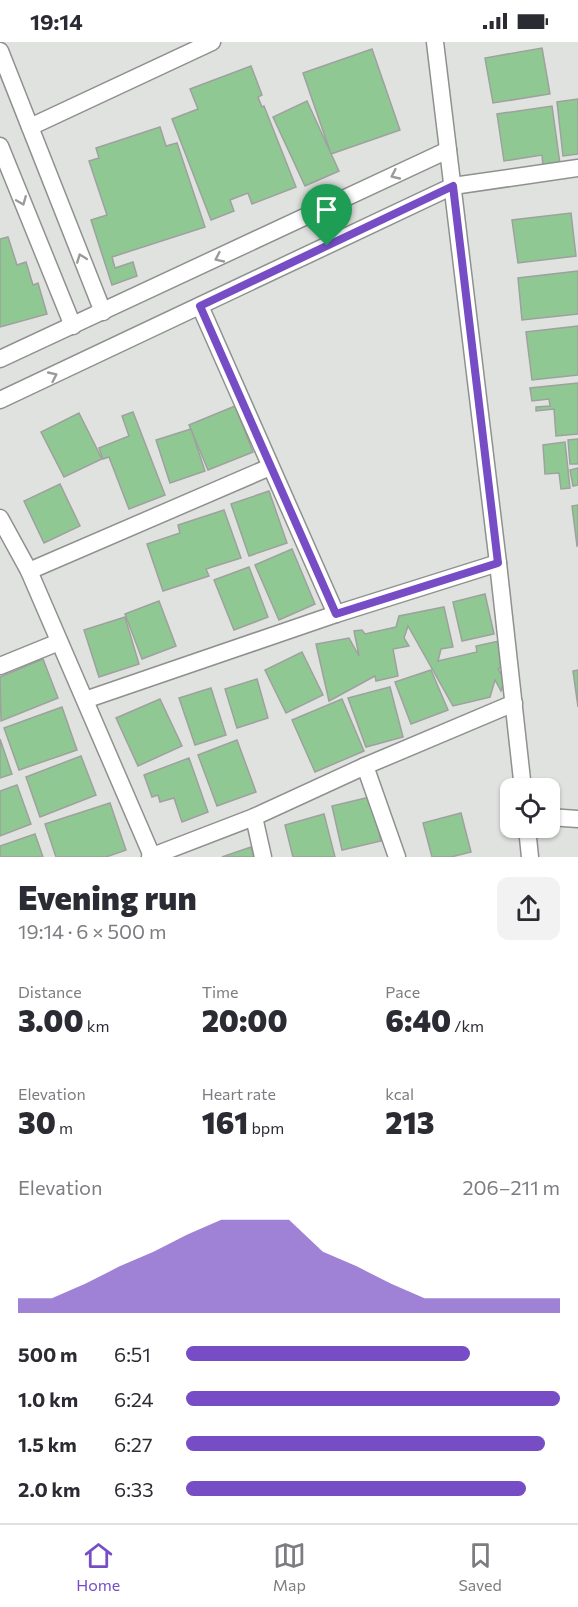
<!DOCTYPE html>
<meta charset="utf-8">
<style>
:root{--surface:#fff;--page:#f2f2f3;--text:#2b2b33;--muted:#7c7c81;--line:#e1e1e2;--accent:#774dc6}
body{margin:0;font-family:Commissioner,sans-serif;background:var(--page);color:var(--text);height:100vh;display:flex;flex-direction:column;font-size:22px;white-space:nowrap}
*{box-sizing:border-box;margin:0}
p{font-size:20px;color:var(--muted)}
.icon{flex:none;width:33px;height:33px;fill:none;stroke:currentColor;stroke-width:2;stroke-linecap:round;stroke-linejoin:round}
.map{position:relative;height:815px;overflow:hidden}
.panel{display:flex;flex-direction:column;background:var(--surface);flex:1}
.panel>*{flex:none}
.buttons{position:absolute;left:500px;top:736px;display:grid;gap:12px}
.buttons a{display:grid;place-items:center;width:60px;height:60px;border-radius:12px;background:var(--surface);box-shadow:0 2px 4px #0004;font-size:30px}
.pin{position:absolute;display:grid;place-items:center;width:51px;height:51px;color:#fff;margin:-62px -26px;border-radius:50% 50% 50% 0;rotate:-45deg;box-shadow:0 0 6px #0007}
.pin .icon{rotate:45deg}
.round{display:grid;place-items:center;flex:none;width:63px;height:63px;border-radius:12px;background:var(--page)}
.head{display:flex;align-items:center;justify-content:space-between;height:102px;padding:0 18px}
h1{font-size:33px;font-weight:800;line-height:45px}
.figures{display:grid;grid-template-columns:repeat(3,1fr);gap:9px;height:102px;padding:6px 18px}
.figures div{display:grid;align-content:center}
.figures b{font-size:30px;font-weight:800}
.figures small{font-size:16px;font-weight:400}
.figures p{font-size:16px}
.chart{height:168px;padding:12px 18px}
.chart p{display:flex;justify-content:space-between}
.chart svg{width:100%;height:108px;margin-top:6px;fill:var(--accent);opacity:.7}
ul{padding:0 18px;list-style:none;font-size:20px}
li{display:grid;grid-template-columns:96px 72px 1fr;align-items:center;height:45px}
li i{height:15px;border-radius:8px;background:var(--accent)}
.status{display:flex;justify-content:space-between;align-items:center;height:42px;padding:0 30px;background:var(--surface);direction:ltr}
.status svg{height:16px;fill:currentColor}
.tabs{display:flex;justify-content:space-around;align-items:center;height:84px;border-top:2px solid var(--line);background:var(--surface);font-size:16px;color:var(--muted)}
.tabs a{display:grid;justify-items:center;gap:3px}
.tabs .active{color:var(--accent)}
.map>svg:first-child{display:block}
.building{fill:#90c893;stroke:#9ea19e;stroke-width:1.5}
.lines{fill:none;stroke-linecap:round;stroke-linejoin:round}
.minor-casing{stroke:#8f918f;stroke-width:19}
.minor{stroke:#fff;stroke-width:16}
.oneway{stroke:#9b9b9b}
.route-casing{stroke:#fff;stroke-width:12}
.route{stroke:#774dc6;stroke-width:8}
</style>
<div class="status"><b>19:14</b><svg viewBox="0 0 49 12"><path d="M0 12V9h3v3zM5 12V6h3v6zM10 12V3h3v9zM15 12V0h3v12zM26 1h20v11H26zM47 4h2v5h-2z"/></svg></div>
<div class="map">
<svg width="578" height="815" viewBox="0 0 578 815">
<rect width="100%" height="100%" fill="#e0e2e0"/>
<g class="building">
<path d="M542,6L550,52L493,61L485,16Z"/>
<path d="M372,7L400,88L331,112L303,31Z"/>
<path d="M251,24L262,53L258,55L262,65L264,64L296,145L252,162L248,151L230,158L234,169L211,178L172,77L198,67L190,47Z"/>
<path d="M578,57V112L563,114L557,60Z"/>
<path d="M307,59L339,129L305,144L273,75Z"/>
<path d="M552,64L560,122L543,125L542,113L504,119L497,72Z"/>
<path d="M160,85L166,104L177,101L205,185L112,215L115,226L133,220L137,234L112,243L91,178L107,173L89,119L99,116L96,106Z"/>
<path d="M571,171L576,214L518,221L512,178Z"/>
<path d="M8,195L17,223L26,220L33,243L38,241L47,272L0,285V197Z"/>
<path d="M578,229V272L522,278L518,236Z"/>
<path d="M578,284V333L532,338L526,290Z"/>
<path d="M578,341V392L556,394L554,367L536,369V365L550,364L549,357L532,359L530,346Z"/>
<path d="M235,364L253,410L208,428L189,383Z"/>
<path d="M133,370L165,453L129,467L109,415L103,417L99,406L129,394L122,374Z"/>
<path d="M79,371L102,417L64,435L41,390Z"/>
<path d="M191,387L205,429L170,441L156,398Z"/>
<path d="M578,397V422H570L568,398Z"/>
<path d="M565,400L570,446L561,447L559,431L545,432L543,403Z"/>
<path d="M578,426V443L573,444L570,428Z"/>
<path d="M60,442L80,484L44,501L24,459Z"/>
<path d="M269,449L287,501L249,514L231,462Z"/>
<path d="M578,463V503L577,504L572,464Z"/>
<path d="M224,468L241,516L206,527L209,534L163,549L147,502L180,491L178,483Z"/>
<path d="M292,507L315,562L279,578L255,523Z"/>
<path d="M249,525L268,575L234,588L214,538Z"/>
<path d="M485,552L494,592L462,599L453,560Z"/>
<path d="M159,559L176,604L142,617L125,572Z"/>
<path d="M444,565L453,605L441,607L438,619L477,610L476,604L504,598L509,621L498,627L505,638L501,649L495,638L490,655L453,664L408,584L404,596L409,604L393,607L398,634L376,639L375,634L329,659L316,602L349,596L359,614L354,589L362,588L365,592L396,585L399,574Z"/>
<path d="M125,575L139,622L99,635L84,588Z"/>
<path d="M302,610L323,653L286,671L265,628Z"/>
<path d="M43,617L58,656L1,679L0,635Z"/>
<path d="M431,628L448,668L411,682L395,640Z"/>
<path d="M578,628V665L573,629Z"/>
<path d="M257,637L268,676L237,686L225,647Z"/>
<path d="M390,645L403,695L366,705L348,656Z"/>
<path d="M211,646L226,693L195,703L179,656Z"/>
<path d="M160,657L182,704L138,724L116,676Z"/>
<path d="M342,657L364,709L315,730L292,678Z"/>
<path d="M62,665L77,708L19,728L4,686Z"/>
<path d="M0,697L12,732L0,736Z"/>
<path d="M237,698L256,750L217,764L198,713Z"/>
<path d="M81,714L96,753L40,775L26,735Z"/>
<path d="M189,716L208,770L182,780L174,756L160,760L158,753L152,755L144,733Z"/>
<path d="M17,743L31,782L0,794V749Z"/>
<path d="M370,755L381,799L342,808L332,764Z"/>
<path d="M110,761L126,808L106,815H56L45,782Z"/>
<path d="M461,771L471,810L451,815H432L423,781Z"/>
<path d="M324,772L335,815H293L285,783Z"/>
<path d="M35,792L43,815H0V804Z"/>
<path d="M251,805L254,815H222Z"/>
</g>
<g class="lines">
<defs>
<g id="minor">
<path d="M435,0L498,521L523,747"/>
<path d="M0,9L103,270"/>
<path d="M30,85L212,0"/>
<path d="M0,104L73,284"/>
<path d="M200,264L336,572"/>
<path d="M0,317L448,108"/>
<path d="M0,358L453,144L578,126"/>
<path d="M0,476L29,529L152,814"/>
<path d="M29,529L270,425"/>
<path d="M0,624L59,600"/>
<path d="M85,658L336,572L498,521"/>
<path d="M365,724L397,815"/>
<path d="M254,775L263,815"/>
<path d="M549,775L578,777"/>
<path d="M527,786L530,815"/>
<path d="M150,815L254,775L365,724L514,661"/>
</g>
</defs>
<use href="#minor" class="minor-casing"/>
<use href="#minor" class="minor"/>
</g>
<defs><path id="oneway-chevron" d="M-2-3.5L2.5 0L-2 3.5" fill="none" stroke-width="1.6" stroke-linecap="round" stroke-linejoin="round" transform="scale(1.5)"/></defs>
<g class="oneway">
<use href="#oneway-chevron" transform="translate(395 133) rotate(155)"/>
<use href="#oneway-chevron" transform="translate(22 159) rotate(68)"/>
<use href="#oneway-chevron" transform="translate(81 216) rotate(-111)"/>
<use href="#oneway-chevron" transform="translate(219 216) rotate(155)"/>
<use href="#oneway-chevron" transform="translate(53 334) rotate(-25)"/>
</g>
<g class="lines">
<defs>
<path id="route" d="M453,144L498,521L336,572L200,264Z"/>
</defs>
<use href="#route" class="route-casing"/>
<use href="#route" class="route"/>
</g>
</svg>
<div class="buttons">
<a><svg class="icon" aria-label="locate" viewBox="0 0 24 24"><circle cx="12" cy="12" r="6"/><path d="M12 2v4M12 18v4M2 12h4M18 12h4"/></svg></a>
</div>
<div class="pin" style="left:327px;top:204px;background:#1e9e55"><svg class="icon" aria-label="arrive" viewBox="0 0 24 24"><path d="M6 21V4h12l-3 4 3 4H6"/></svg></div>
</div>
<section class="panel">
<div class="head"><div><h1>Evening run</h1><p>19:14 · 6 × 500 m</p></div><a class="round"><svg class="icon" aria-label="share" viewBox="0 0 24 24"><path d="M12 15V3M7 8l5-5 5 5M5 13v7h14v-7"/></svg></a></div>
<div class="figures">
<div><p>Distance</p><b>3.00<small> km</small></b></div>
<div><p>Time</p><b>20:00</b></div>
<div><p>Pace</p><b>6:40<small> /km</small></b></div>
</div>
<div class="figures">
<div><p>Elevation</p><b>30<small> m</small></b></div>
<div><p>Heart rate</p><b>161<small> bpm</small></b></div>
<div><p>kcal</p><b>213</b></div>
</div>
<div class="chart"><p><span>Elevation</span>206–211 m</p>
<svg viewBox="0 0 160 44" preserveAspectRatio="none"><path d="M0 44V38L10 38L20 32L30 25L40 19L50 12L60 6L70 6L80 6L90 19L100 25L110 32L120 38L130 38L140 38L150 38L160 38V44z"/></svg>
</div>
<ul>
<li><b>500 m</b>6:51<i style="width:76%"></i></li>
<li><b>1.0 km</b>6:24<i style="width:100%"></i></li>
<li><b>1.5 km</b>6:27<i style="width:96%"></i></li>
<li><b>2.0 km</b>6:33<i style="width:91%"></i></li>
</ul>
</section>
<nav class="tabs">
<a class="active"><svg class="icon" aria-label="home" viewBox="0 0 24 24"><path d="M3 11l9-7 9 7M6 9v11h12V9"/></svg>Home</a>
<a><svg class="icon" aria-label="map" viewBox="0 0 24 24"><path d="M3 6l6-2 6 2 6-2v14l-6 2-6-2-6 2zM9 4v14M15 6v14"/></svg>Map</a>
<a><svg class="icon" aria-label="saved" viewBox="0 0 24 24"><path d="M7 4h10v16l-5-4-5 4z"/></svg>Saved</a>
</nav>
